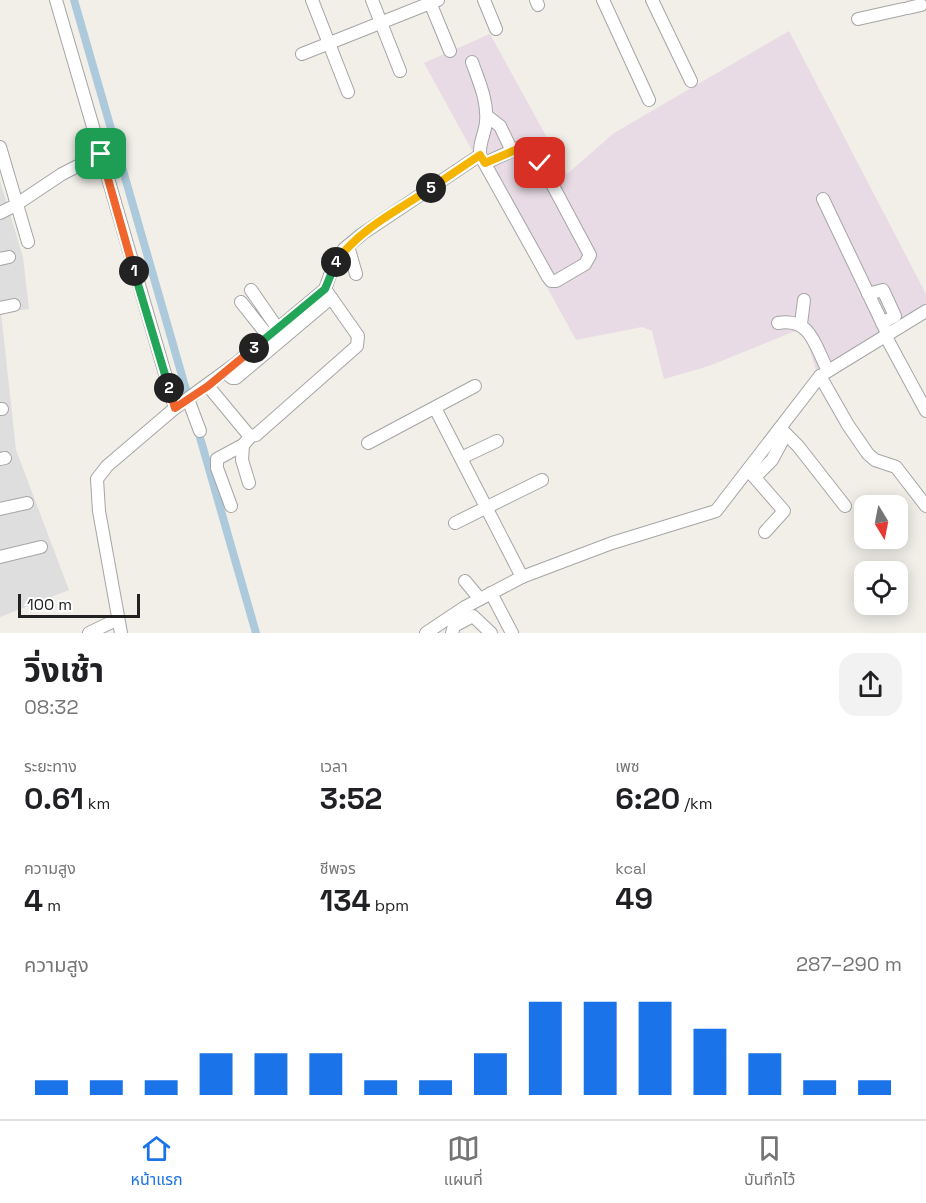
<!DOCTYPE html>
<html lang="th">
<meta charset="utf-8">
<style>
:root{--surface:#fff;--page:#f2f2f2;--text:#202124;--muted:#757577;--line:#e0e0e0;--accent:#1a73e8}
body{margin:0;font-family:"Space Grotesk","Noto Sans Thai",sans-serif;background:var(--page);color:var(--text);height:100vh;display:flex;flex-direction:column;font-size:22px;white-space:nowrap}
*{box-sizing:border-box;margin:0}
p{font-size:20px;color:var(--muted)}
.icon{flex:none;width:33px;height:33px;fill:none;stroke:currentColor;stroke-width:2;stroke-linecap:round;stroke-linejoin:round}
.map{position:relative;height:633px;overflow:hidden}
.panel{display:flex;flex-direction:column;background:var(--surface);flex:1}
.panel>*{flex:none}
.needle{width:39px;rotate:170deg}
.controls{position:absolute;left:854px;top:495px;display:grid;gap:12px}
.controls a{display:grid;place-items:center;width:54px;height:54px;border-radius:12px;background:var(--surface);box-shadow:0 3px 15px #0003;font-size:30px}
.scale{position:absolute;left:18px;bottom:15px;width:122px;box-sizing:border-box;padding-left:6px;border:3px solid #212121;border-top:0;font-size:16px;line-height:21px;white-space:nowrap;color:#212121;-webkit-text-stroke:4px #fff;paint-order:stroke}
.pin{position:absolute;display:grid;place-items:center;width:51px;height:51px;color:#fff;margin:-26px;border-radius:12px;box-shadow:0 3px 9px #0006}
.km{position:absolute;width:30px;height:30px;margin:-15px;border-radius:50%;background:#222;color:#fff;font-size:16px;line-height:30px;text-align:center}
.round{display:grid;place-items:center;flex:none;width:63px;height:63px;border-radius:18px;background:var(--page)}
.head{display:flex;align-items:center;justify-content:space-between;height:102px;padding:0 24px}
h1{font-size:33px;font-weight:700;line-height:45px}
.figures{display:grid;grid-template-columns:repeat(3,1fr);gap:9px;height:102px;padding:6px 24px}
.figures div{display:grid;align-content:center}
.figures b{font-size:30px;font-weight:700}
.figures small{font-size:16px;font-weight:400}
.figures p{font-size:16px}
.chart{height:168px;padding:12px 24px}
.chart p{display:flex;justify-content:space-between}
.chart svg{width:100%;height:108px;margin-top:6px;stroke:var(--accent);stroke-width:6}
.menu{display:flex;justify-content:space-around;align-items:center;height:84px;border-top:2px solid var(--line);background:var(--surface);font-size:16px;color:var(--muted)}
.menu a{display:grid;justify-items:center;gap:3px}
.menu .active{color:var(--accent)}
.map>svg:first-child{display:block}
.residential{fill:#dfdede}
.industrial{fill:#e9dbe5}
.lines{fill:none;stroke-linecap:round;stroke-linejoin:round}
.canal{stroke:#accadb;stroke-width:8}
.minor-casing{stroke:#a5a5a5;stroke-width:14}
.minor{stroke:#fff;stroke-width:12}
.split-1-casing{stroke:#fff;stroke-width:12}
.split-2-casing{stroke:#fff;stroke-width:12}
.split-3-casing{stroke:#fff;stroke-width:12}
.split-4-casing{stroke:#fff;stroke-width:12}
.split-5-casing{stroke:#fff;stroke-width:12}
.split-6-casing{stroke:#fff;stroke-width:12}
.split-1{stroke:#f0652b;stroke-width:8}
.split-2{stroke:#22a559;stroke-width:8}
.split-3{stroke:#f0652b;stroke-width:8}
.split-4{stroke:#22a559;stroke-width:8}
.split-5{stroke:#f5b400;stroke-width:8}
.split-6{stroke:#f5b400;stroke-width:8}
</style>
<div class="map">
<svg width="926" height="633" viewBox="0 0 926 633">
<rect width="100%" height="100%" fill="#f1efe8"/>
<path class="residential" d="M0,181L23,257L29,309L1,313L16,450L69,590L0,617Z"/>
<path class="industrial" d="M789,31L926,294V306L816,370L803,328L709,366L664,379L652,331L642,327L576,340L424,63L490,34L567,174L614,133Z"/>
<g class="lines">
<g class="canal">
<path d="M74,0L189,400"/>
<path d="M197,427L256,633"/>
</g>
<defs>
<g id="minor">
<path d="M56,0L175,408"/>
<path d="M312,0L348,92"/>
<path d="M372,0L400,71"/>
<path d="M429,0L450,51"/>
<path d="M484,0L496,29"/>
<path d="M536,0L538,5"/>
<path d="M603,0L649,100"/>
<path d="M652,0L691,81"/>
<path d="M908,8L921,5"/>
<path d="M858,19L903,9"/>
<path d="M302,54L438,0"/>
<path d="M472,62C479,82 488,101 486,122C485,134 479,142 480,155L548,277L551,281H556L585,264L590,255L544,169"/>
<path d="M487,116L500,126L512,151"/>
<path d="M0,147L28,242"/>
<path d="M485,163L525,145L540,163"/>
<path d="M823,199L887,333"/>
<path d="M17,204L62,174L101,154"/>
<path d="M0,213L12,207"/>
<path d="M348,246L356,274"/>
<path d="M0,259L9,257"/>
<path d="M251,290L278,329"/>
<path d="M868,294L883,290L895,316L882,323"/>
<path d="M241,302L268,336"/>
<path d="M0,308L14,305"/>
<path d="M778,323C811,317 815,346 828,371"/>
<path d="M801,324L804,300"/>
<path d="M885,335L926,411"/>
<path d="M225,372L232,378H236L331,298"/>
<path d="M820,376L848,425L868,454L875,460L896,467L926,506"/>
<path d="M208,386L247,433L251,436L256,435L357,346L358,336L325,289"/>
<path d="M188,399L200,431"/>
<path d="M435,408L522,577"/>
<path d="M0,409H2"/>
<path d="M780,428L798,446L845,506"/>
<path d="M368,443L475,386"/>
<path d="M243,445L242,460L249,483"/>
<path d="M461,458L497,441"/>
<path d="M0,459L5,458"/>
<path d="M749,471L784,511L765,532"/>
<path d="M755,477L772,460L786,434"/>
<path d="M231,506L217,468V459L243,445L251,436"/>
<path d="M0,509L27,503"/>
<path d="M455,523L542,480"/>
<path d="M0,557L41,547"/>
<path d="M465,581L480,599"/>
<path d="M491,593L512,633"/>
<path d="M89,633L118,619"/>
<path d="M121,633L99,511L97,479L107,466L175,408L234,365L325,289L334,264L344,249L362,234L480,155"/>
<path d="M426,633L465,607L522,577L612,543L716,511L820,376L926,311"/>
<path d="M452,633L454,626L473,616L491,633"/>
</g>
</defs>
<use href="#minor" class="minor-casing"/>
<use href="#minor" class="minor"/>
</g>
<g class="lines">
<defs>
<path id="split-1" d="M101,154L134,271"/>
<path id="split-2" d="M134,271L169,388"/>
<path id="split-3" d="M169,388L175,408L208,386L254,348"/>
<path id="split-4" d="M254,348L325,289L336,262"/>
<path id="split-5" d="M336,262C359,229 399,210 431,188"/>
<path id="split-6" d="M431,188L480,155L485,163L527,145L540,163"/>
</defs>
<use href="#split-1" class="split-1-casing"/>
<use href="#split-2" class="split-2-casing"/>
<use href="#split-3" class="split-3-casing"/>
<use href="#split-4" class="split-4-casing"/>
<use href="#split-5" class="split-5-casing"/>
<use href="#split-6" class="split-6-casing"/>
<use href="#split-1" class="split-1"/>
<use href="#split-2" class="split-2"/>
<use href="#split-3" class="split-3"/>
<use href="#split-4" class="split-4"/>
<use href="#split-5" class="split-5"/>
<use href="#split-6" class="split-6"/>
</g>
</svg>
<div class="controls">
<a><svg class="needle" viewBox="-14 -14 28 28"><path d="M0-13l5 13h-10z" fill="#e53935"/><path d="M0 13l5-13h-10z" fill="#757577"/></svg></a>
<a><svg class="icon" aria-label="locate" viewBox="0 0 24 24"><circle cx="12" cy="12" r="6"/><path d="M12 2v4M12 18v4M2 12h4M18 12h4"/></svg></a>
</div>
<div class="scale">100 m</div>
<div class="pin" style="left:101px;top:154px;background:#1e9e55"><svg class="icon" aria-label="arrive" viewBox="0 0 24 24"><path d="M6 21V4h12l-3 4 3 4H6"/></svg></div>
<div class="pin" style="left:540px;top:163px;background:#d93025"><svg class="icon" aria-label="check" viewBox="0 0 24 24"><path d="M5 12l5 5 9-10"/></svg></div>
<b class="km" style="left:134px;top:271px">1</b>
<b class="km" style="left:169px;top:388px">2</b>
<b class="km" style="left:254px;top:348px">3</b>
<b class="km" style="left:336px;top:262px">4</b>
<b class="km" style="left:431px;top:188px">5</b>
</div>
<section class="panel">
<div class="head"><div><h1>วิ่งเช้า</h1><p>08:32</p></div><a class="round"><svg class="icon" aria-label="share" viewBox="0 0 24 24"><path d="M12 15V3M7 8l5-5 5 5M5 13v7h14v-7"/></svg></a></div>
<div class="figures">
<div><p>ระยะทาง</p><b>0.61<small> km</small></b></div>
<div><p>เวลา</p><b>3:52</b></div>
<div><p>เพซ</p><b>6:20<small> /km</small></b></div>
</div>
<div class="figures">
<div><p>ความสูง</p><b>4<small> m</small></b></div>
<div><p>ชีพจร</p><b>134<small> bpm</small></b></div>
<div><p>kcal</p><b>49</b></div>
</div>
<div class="chart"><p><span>ความสูง</span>287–290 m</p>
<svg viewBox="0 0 160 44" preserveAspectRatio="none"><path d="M5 44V38M15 44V38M25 44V38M35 44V27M45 44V27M55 44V27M65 44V38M75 44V38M85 44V27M95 44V6M105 44V6M115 44V6M125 44V17M135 44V27M145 44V38M155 44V38"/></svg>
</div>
</section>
<nav class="menu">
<a class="active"><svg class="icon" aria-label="home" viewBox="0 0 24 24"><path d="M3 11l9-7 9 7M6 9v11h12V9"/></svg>หน้าแรก</a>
<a><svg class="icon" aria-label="map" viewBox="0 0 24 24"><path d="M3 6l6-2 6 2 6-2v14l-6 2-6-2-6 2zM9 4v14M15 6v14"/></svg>แผนที่</a>
<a><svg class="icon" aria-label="saved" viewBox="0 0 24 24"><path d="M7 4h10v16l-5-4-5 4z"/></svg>บันทึกไว้</a>
</nav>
